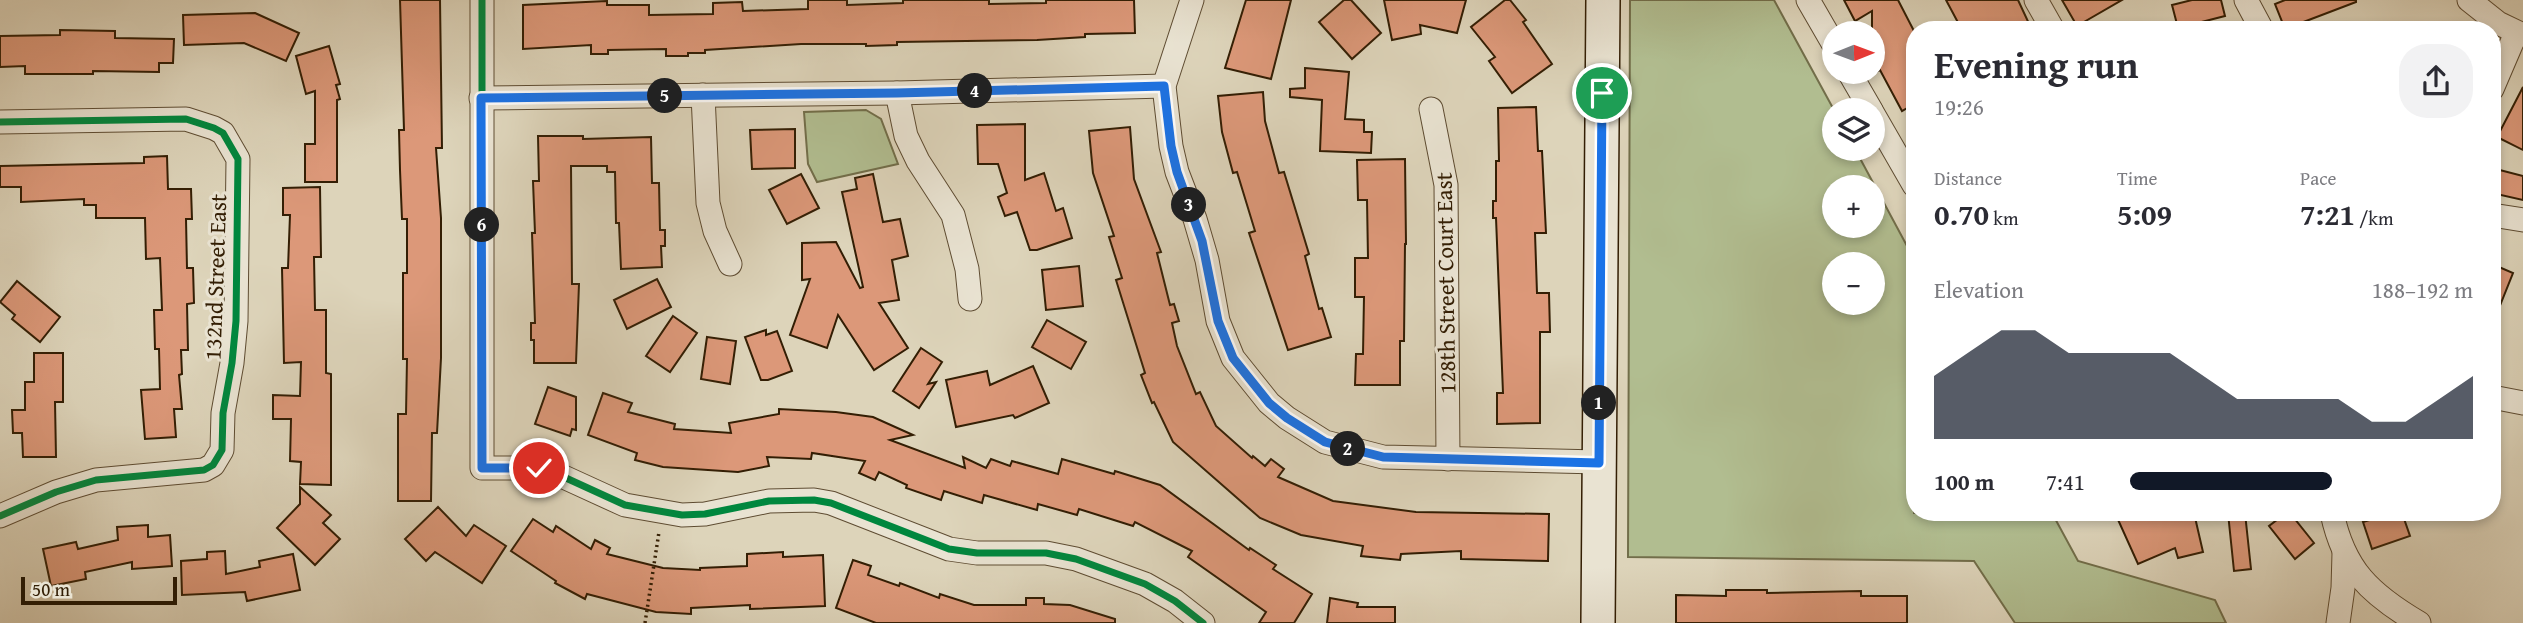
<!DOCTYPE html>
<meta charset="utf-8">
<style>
:root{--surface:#fff;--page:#f2f2f3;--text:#2b2b33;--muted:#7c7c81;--accent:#111827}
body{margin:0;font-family:"Gentium Book Plus",serif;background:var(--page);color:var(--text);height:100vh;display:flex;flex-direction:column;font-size:26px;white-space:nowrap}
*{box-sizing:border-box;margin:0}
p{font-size:23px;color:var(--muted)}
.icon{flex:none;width:38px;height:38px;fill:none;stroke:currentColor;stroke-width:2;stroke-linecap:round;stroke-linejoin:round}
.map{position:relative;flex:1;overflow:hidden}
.side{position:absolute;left:1906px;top:21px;width:595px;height:500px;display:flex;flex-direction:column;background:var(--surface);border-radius:28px;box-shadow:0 4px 10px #0003}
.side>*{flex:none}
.needle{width:46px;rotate:89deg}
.controls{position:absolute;left:1822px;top:21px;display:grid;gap:14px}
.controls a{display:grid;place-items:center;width:63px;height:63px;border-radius:50%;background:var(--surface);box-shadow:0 4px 10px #0003;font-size:35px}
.scale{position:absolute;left:21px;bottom:18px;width:156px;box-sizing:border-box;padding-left:7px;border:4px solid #331e04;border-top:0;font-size:19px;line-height:24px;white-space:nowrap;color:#331e04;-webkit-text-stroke:5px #e9e3d2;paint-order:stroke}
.pin{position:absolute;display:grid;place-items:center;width:60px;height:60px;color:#fff;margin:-30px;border:4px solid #fff;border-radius:50%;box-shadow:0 2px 7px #0007}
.km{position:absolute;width:35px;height:35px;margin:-18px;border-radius:50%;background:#222;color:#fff;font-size:19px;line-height:35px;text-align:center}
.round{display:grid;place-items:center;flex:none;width:74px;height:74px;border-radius:28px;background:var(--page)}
.head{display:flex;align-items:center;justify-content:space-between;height:119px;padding:0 28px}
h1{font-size:38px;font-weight:600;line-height:52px}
.metrics{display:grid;grid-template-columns:repeat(3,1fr);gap:10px;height:119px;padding:7px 28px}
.metrics div{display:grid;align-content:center}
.metrics b{font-size:30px;font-weight:600}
.metrics small{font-size:19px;font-weight:400}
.metrics p{font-size:19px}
.chart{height:196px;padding:14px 28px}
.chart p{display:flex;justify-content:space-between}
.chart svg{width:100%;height:126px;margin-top:7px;fill:var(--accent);opacity:.7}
ul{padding:0 28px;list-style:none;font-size:23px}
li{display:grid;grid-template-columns:112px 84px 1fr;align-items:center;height:52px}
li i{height:18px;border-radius:9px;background:var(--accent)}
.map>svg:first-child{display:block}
.green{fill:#b1bd90;stroke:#726e4a;stroke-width:2;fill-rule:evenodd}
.building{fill:#dc9879;stroke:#331e04;stroke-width:2}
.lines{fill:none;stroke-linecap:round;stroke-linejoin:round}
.street-casing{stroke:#5e4c32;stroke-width:25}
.secondary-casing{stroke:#331e04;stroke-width:36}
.path{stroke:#331e04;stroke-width:3.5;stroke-dasharray:2 3.5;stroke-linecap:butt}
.street{stroke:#e9e3d2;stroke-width:23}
.secondary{stroke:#e9e3d2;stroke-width:33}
.cycleway-casing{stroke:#e9e3d2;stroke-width:11}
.cycleway{stroke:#00873e;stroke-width:7}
.route-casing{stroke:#fff;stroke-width:14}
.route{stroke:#1a73e8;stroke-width:9}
.labels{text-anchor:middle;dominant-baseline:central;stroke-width:6;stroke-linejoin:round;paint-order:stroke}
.street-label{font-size:23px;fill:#331e04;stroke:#e9e3d2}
</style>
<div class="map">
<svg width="2523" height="623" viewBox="0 0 2523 623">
<rect width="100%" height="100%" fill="#ddd4ba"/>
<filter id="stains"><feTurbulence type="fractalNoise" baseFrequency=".00286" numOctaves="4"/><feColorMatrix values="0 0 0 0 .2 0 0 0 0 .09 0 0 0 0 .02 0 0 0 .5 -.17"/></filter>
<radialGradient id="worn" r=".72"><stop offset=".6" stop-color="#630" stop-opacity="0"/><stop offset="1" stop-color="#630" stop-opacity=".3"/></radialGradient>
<g class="green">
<path d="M1630,0H1774L1834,110V149H1855L1914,259V513H2052L2078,561L2215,600L2226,623H2015L1974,561L1628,557ZM1872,187V226H1834V187ZM1834,264H1872V303H1834Z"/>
<path d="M866,110L881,119L898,164L817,182L808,164L804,112Z"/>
</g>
<g class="building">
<path d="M400,0H440L442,148H436L441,218V358L437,433H432L431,501H398V414H406L407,359H403V273H407V219H402L400,170L399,130H404Z"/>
<path d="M808,0H847V5L903,3V0H989V4L1046,3V0H1134L1135,33L1085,34V37L1037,40L897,42V45L866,46V44H801L705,50V53H688V56H666V49L608,50V54H591V45L523,49V5L607,1V5H649V15L713,14V3L742,2L743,11L808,9Z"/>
<path d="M1246,0H1291L1271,79L1225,68Z"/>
<path d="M1344,0H1351L1381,33L1352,59L1319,22Z"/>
<path d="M1384,0H1466L1457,33L1420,25L1421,34L1392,40Z"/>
<path d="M1505,0H1510L1526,20L1523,22L1552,64L1512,93L1489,61L1495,57L1471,27Z"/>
<path d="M1844,0H1898L1914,31V104L1902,111L1880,70L1872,74V11L1855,21Z"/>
<path d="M1946,0H2018L2032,30H1962Z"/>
<path d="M2062,0H2122L2077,26Z"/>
<path d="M2192,0H2221L2225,16L2178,28L2172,5Z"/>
<path d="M2285,0H2356V2L2285,29L2275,4Z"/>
<path d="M255,13L299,33L286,61L244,43L184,45L183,15Z"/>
<path d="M60,30L115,31V38L174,39L173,63H159V72L93,71V74H25V66L0,67V36L60,35Z"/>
<path d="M329,46L340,84L336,85L340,99L337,100V182H305V144H315V91L306,94L296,56Z"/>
<path d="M1305,68L1349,72L1345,119L1364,120V132H1372L1371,153L1320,151L1322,100L1290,97V89L1305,88Z"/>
<path d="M2523,87V150L2497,137Z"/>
<path d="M1263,92L1265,121L1279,173L1284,172L1309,254L1305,256L1319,309L1322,308L1331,337L1288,350L1249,233L1255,231L1237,172L1233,173L1222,132L1218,96Z"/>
<path d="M1536,107L1538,151H1542L1546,233H1535L1537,293H1549L1550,332H1540V423L1497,424V393H1503L1496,218H1493V201H1496V161H1499L1498,108Z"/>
<path d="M1025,124V180L1044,173L1056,211L1063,208L1072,238L1037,250H1030L1017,212L1005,216L998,197L1007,193L998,164H978L977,125Z"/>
<path d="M1130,127L1134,179L1161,252L1157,253L1170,305L1174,304L1179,321L1172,323L1177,346L1196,394L1200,392L1216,426L1252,458L1253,456L1265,466L1271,459L1284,469L1278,477L1333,501L1416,512L1549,514L1548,561L1461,559V551L1401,554L1400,560L1361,556L1363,546L1301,535L1260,518L1173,442L1154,402L1152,403L1141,375L1145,373L1116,280L1122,278L1109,237L1114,236L1093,173L1089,131Z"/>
<path d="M795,129V168L752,169L750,130Z"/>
<path d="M538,136H583V139L651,137L652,183H659L660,230H665V246H661L662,267L621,269L619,223H616L615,172H607V166H571L572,284H579L576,363H534V340H531V323H535L532,233H535L533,181H539Z"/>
<path d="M167,156L168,189H191L192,219H186L187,268H193L194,303L187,304L188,350H181L182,374L179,375L182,409H174L176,437L145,439L141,390L160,389L159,349H155L154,310H162L160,258L146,259L145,218H96V205H84V199L21,202V187H0V166L144,163V157Z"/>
<path d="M1405,159L1406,244H1405L1404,341H1400V385H1355L1356,354H1363L1364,297H1355V258H1368L1367,200H1358L1357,160Z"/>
<path d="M2492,168L2523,176V200L2492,193Z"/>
<path d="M801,174L819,208L787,224L769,190Z"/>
<path d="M873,174L883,222L900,219L908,256L892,260L899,300L879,303L908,348L874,370L838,315L827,348L790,335L810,279L802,280V243L836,242L860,288L863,287L842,192L857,189L855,178Z"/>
<path d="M320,187L321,257H314L315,310H326V373L331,374V485L300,484L301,462L290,461L291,419H273V395L300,396L301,362L284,363L282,268H288L290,215H283V188Z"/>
<path d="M2492,264L2513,273L2493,323H2492Z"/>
<path d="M1079,266L1083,306L1046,310L1042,270Z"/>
<path d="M657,279L671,307L627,329L614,300Z"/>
<path d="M17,281L60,317L40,342L12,319L15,315L0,302Z"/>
<path d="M673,316L697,333L670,372L646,356Z"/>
<path d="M1047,320L1086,342L1071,369L1032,347Z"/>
<path d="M766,330V335L777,331L792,371L768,380H761L745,337Z"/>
<path d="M707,337L736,341L730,384L701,379Z"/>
<path d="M921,348L942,362L928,384L936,382L919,408L893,391Z"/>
<path d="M34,353H63V402H55L56,457H23L22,433H13L12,410H25V382H34Z"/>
<path d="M1033,366L1049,403L1015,418L1013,415L956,427L946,380L987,371L990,385Z"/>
<path d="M548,387L576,397V430L572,429L570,436L535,424Z"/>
<path d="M603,393L632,403L628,412L675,424L674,429L731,433L729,423L779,414V409L836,412L873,417L913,435L890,440L965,468L963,457L986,468L991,459L1010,466L1012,461L1058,474L1062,459L1114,474L1115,471L1160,485L1249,550L1250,548L1276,565L1273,569L1312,594L1294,623H1259L1266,612L1188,557L1192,551L1135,522L1133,526L1079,509L1077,515L1038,504L1037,510L984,495L982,503L944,491L941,500L906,488L907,485L879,472L875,480L859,473L865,461L812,453L811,459L767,457L769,466L738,472L663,467L635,460L637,453L588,435Z"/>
<path d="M300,487L331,515L323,523L340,539L315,565L277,528L300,504Z"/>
<path d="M438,507L466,536L474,525L506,546L482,583L435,552L426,561L405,539Z"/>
<path d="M2115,513H2141L2144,519L2171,513H2194L2203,552L2178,558L2175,548L2138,564Z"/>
<path d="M2228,513H2245L2251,569L2234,571Z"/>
<path d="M2286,513H2290L2314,543L2295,559L2269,526Z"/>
<path d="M2392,513H2402L2410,536L2372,549L2363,522Z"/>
<path d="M533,519L553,532L556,526L591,549L595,540L610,548L607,554L663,568L700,570V568L747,566V554L783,552V557L823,555L825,606L750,609V605L691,608V614L656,612L587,594L585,599L555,583L556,581L511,551Z"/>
<path d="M148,525V537L170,535L172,566L132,569V562L85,572L86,579L51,586L43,549L76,542L78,549L118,540L117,527Z"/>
<path d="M225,551L226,574L260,567L259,561L293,554L300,590L247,601L245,592L182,595L181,561L207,559V552Z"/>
<path d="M853,560L871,566L868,575L899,586L900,583L939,598L940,594L974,605H1026V598H1044V604L1070,605L1115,619V623H876L836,608Z"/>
<path d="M1726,590H1767V593L1861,591V596H1907V623H1676V595L1726,596Z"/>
<path d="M1330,598L1358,603L1357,607H1395V623H1327Z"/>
</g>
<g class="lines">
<defs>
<g id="street">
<path d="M482,0V468H539L555,473L625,505L682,515L705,514L769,501L814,500L831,503L949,549L977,553H1046L1076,559L1145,584L1175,601L1203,623"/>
<path d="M1192,0L1164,86L1171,146L1177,172L1195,219L1207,260L1218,321L1233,358L1269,403L1287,418L1325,442L1383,457L1599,462"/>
<path d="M1808,0L1834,45"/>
<path d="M2036,0L2053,30"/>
<path d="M2246,0L2262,30"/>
<path d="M2469,0L2498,23L2523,35"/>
<path d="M1849,72L1871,110"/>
<path d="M2492,89L2516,33"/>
<path d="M897,93L906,136L918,161L953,215L967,269L970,299"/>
<path d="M703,95L708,203L715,231L730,264"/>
<path d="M481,98L897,93L1164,86"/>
<path d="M1431,109L1446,185L1448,459"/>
<path d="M1872,112L1914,185"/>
<path d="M0,122L186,119L214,128L223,133L238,159L236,321L232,363L223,413L222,450L213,465L204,470L96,480L56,492L0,516"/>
<path d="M2492,215L2523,220"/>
<path d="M2492,397L2523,403"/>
<path d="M2332,513C2344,570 2370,594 2419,623"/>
<path d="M2338,623L2343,588L2344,553"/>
</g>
<path id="secondary" d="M1598,623L1603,0"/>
</defs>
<use href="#street" class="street-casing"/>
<use href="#secondary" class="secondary-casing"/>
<path class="path" d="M645,623L659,532"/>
<use href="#street" class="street"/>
<use href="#secondary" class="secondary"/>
<defs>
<g id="cycleway">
<path d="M482,0V468H539L555,473L625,505L682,515L705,514L769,501L814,500L831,503L949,549L977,553H1046L1076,559L1145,584L1175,601L1203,623"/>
<path d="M0,122L186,119L214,128L223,133L238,159L236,321L232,363L223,413L222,450L213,465L204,470L96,480L56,492L0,516"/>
</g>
</defs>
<use href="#cycleway" class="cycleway-casing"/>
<use href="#cycleway" class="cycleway"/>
</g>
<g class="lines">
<defs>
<path id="route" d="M539,468H482L481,98L897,93L1164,86L1171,146L1177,172L1202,241L1218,321L1233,358L1269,403L1287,418L1325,442L1383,457L1599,463L1602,93"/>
</defs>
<use href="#route" class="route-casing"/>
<use href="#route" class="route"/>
</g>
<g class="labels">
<g class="street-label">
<text transform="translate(215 277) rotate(-88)">132nd Street East</text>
<text transform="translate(1445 283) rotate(-91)">128th Street Court East</text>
</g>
</g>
<rect width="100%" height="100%" filter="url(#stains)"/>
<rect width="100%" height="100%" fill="url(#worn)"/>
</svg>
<div class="controls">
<a><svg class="needle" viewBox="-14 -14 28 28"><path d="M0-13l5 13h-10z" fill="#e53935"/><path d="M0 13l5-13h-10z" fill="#7c7c81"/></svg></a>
<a><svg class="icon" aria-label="layers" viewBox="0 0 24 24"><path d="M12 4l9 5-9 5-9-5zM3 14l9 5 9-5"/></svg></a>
<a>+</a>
<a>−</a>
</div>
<div class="scale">50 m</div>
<div class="pin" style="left:1602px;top:93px;background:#1e9e55"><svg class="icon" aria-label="arrive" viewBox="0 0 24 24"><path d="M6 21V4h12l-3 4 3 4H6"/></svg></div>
<div class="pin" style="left:539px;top:468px;background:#d93025"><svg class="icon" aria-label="check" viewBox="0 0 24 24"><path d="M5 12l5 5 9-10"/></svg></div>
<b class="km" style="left:1599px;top:403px">1</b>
<b class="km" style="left:1348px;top:449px">2</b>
<b class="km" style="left:1189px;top:205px">3</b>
<b class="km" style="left:975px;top:91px">4</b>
<b class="km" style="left:665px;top:96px">5</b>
<b class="km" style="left:482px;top:225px">6</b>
<section class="side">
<div class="head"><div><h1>Evening run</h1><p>19:26</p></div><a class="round"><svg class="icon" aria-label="share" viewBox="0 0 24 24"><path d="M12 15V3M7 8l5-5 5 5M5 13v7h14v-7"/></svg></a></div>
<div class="metrics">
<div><p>Distance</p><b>0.70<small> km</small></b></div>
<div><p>Time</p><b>5:09</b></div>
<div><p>Pace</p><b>7:21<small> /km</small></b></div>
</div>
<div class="chart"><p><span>Elevation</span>188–192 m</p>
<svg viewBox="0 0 160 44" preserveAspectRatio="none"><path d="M0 44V22L10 14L20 6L30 6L40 14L50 14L60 14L70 14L80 22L90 30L100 30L110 30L120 30L130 38L140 38L150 30L160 22V44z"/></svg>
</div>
<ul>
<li><b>100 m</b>7:41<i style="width:59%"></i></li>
</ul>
</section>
</div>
